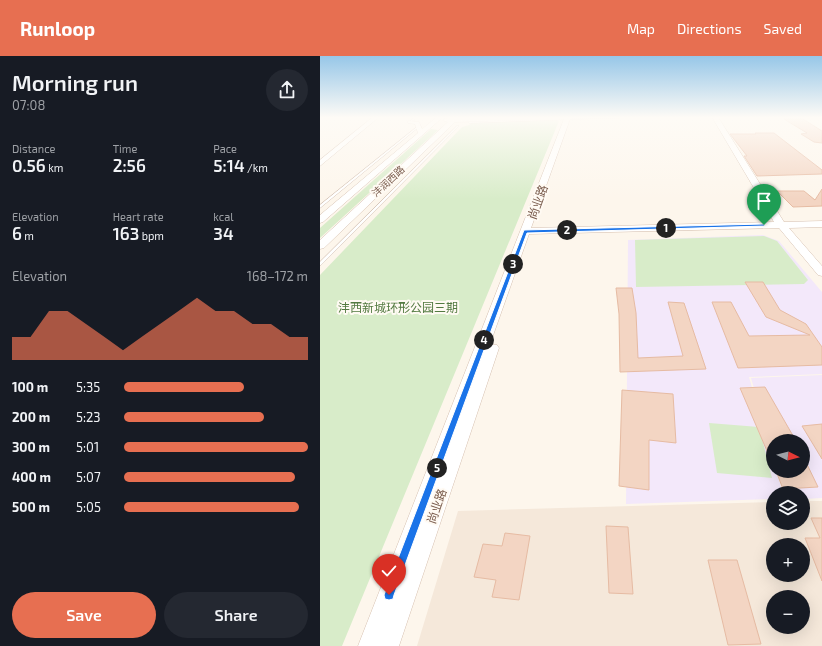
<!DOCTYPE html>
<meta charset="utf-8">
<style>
:root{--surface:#171b24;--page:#242831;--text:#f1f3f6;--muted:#9ea1a6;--accent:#e76f51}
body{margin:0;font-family:"Exo 2","Noto Sans SC",sans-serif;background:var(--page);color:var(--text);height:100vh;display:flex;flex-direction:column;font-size:15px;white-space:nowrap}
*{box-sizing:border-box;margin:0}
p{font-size:13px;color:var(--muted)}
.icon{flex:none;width:22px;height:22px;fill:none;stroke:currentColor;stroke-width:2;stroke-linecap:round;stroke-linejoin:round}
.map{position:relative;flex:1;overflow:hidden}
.sheet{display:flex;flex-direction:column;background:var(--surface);width:320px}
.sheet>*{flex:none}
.needle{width:26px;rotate:96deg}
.controls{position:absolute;left:446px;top:378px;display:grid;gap:8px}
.controls a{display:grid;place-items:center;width:44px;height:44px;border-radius:50%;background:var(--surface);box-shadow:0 4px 16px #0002;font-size:20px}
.pin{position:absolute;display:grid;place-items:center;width:34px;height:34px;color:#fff;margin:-41px -17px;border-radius:50% 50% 50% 0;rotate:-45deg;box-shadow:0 0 4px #0007}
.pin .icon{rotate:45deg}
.km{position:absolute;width:20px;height:20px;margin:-10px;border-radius:50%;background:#222;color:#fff;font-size:11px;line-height:20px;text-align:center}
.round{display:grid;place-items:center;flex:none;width:42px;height:42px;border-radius:21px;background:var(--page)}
.overview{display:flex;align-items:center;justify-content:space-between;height:68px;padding:0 12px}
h1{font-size:22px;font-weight:600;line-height:30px}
.figures{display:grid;grid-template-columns:repeat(3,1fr);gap:6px;height:68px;padding:4px 12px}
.figures div{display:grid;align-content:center}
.figures b{font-size:17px;font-weight:600}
.figures small{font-size:11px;font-weight:400}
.figures p{font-size:11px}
.chart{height:112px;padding:8px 12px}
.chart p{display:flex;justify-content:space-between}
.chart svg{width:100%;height:72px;margin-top:4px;fill:var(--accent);opacity:.7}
.cta{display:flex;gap:8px;margin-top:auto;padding:8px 12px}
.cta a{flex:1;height:46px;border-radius:24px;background:var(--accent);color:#fff;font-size:16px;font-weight:600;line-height:46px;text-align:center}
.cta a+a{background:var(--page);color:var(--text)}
ul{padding:0 12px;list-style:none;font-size:13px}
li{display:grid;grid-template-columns:64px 48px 1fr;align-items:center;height:30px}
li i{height:10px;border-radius:5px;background:var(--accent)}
header{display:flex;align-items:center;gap:24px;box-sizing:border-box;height:56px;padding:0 20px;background:var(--accent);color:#fff}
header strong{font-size:19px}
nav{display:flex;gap:22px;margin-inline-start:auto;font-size:14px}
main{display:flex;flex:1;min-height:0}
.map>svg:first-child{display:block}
.residential{fill:#f5e8da;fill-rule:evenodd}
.education{fill:#f3e8fa}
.green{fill:#d8ecc9}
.building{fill:#f3d5c3;stroke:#e6bba3}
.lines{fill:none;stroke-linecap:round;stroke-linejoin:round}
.lane-casing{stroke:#d1beb0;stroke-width:1}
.secondary-casing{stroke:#d6c0b0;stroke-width:1}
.lane{fill:#fff;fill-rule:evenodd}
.secondary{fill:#fff;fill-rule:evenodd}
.route{fill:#1a73e8;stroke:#fff}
.labels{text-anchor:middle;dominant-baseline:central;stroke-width:4;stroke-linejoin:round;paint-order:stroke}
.far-street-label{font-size:10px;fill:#7a5c4d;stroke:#fffaf3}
.street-label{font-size:12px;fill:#7a5c4d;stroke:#fffaf3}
.park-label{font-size:12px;fill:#537a41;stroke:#fffaf3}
</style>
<header>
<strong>Runloop</strong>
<nav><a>Map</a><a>Directions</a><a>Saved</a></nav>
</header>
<main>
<section class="sheet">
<div class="overview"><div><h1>Morning run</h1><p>07:08</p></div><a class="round"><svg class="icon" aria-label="share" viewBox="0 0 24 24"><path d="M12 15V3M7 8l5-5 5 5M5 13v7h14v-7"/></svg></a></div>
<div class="figures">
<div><p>Distance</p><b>0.56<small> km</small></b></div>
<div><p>Time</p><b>2:56</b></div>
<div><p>Pace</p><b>5:14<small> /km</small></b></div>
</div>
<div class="figures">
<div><p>Elevation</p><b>6<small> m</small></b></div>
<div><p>Heart rate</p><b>163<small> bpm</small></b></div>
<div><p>kcal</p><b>34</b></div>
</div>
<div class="chart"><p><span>Elevation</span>168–172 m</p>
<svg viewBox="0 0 160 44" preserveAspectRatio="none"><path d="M0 44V30L10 30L20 14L30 14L40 22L50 30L60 38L70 30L80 22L90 14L100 6L110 14L120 14L130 22L140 22L150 30L160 30V44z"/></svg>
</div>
<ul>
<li><b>100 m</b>5:35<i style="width:65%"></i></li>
<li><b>200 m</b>5:23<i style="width:76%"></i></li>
<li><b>300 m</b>5:01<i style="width:100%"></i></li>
<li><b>400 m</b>5:07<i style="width:93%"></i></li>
<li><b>500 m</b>5:05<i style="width:95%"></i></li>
</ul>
<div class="cta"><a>Save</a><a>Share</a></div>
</section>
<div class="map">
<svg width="502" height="590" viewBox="0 0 502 590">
<rect width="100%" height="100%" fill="#fdf6ec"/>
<path class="residential" d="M483,445H502V590H97L138,455L453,446V467H483ZM453,489H483V519H453ZM453,541H483V571H453Z"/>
<g class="education">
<path d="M443,179L459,185L502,236V318L429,321L453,404V415H456L463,437H453V443L306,448L308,184Z"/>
<path d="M502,319V442L483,443V437H464L458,415H483V385H453V397L431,322Z"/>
</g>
<g class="green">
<path d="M159,61H237L236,64L239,65L22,590H0V219L142,71L149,69Z"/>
<path d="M111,73L118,74L0,182V172Z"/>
<path d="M444,180L457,185L488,224L484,228L316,231L315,184Z"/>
<path d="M389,367L439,371L452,422L397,417Z"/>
</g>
<g class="building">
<path d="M464,63H483L502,75V87L494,86L481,78L487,77Z"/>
<path d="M435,77H454L502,114V118L437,120L424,100H427L410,78H436Z"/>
<path d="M502,133V150L473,151L457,135H484L495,144Z"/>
<path d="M425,226H443L460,254L486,268L502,291V309L418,312L392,246H411L429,280L490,279L446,261Z"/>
<path d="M296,232H312L316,257L318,302L363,300L348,246L364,247L386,313L300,316L299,258Z"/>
<path d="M445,331L476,385H453V409L420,332Z"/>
<path d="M302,334L353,338L356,387L329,384V434L299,430Z"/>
<path d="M502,368V403L482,370Z"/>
<path d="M483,400L498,431L463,433L456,415H483Z"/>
<path d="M491,462H502V525L485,482H500Z"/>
<path d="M286,470L308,471L313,538L289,537Z"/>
<path d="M185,477L210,480L199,544L172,541L176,524L154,521L163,488L182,490Z"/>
<path d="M388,504H417L441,588L408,589Z"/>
</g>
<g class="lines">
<defs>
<g id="lane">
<path d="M95,61H97L91,66H89Z"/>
<path d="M300,61H314L149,67L148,66Z"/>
<path d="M98,70H100L0,152V149Z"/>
<path d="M137,70H139L1,209H0V206Z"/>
</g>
<g id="secondary">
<path d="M53,61H59L0,110V104Z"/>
<path d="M117,61H123L3,166L0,167V159L98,77L95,68L88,67V65L99,66L102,73Z"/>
<path d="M133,61H254L250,63L211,172L454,166L392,61H398L464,166L502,165V171L469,172L502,210V220L498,219L459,172L209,178L170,288L177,289L179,292L79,590H38L244,63L135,66L4,192L0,193V184L128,66L124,65V63Z"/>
</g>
</defs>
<use href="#lane" class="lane-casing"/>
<use href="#secondary" class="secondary-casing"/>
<use href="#lane" class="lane"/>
<use href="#secondary" class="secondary"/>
</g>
<linearGradient id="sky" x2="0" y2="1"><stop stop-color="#97c7e8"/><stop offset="0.43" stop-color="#fefbf6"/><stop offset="1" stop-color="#fefbf6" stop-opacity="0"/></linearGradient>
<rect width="502" height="143" fill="url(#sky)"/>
<path class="route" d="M444,168L445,170L207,177L74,539L73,543L69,544L65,543L64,539L204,174Z"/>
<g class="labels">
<g class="far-street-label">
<text transform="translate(68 125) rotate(-43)">沣润西路</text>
</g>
<g class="street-label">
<text transform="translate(217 146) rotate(-70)">尚业路</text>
<text transform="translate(116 450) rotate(-71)">尚业路</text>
</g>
<g class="park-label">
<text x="78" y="251">沣西新城环形公园三期</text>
</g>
</g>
</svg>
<div class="controls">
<a><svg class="needle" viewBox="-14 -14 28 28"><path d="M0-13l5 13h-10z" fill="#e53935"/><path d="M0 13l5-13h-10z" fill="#9ea1a6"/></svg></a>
<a><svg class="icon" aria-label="layers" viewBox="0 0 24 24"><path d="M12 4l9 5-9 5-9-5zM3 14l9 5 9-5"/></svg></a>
<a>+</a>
<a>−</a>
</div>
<div class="pin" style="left:444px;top:169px;background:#1e9e55"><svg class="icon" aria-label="arrive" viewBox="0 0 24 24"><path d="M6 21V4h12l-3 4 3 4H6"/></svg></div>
<div class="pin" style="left:69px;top:539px;background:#d93025"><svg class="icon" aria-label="check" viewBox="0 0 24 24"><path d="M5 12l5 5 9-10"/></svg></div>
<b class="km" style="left:346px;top:172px">1</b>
<b class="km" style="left:247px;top:174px">2</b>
<b class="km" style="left:193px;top:208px">3</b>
<b class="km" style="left:164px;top:284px">4</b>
<b class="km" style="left:117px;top:412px">5</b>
</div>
</main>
